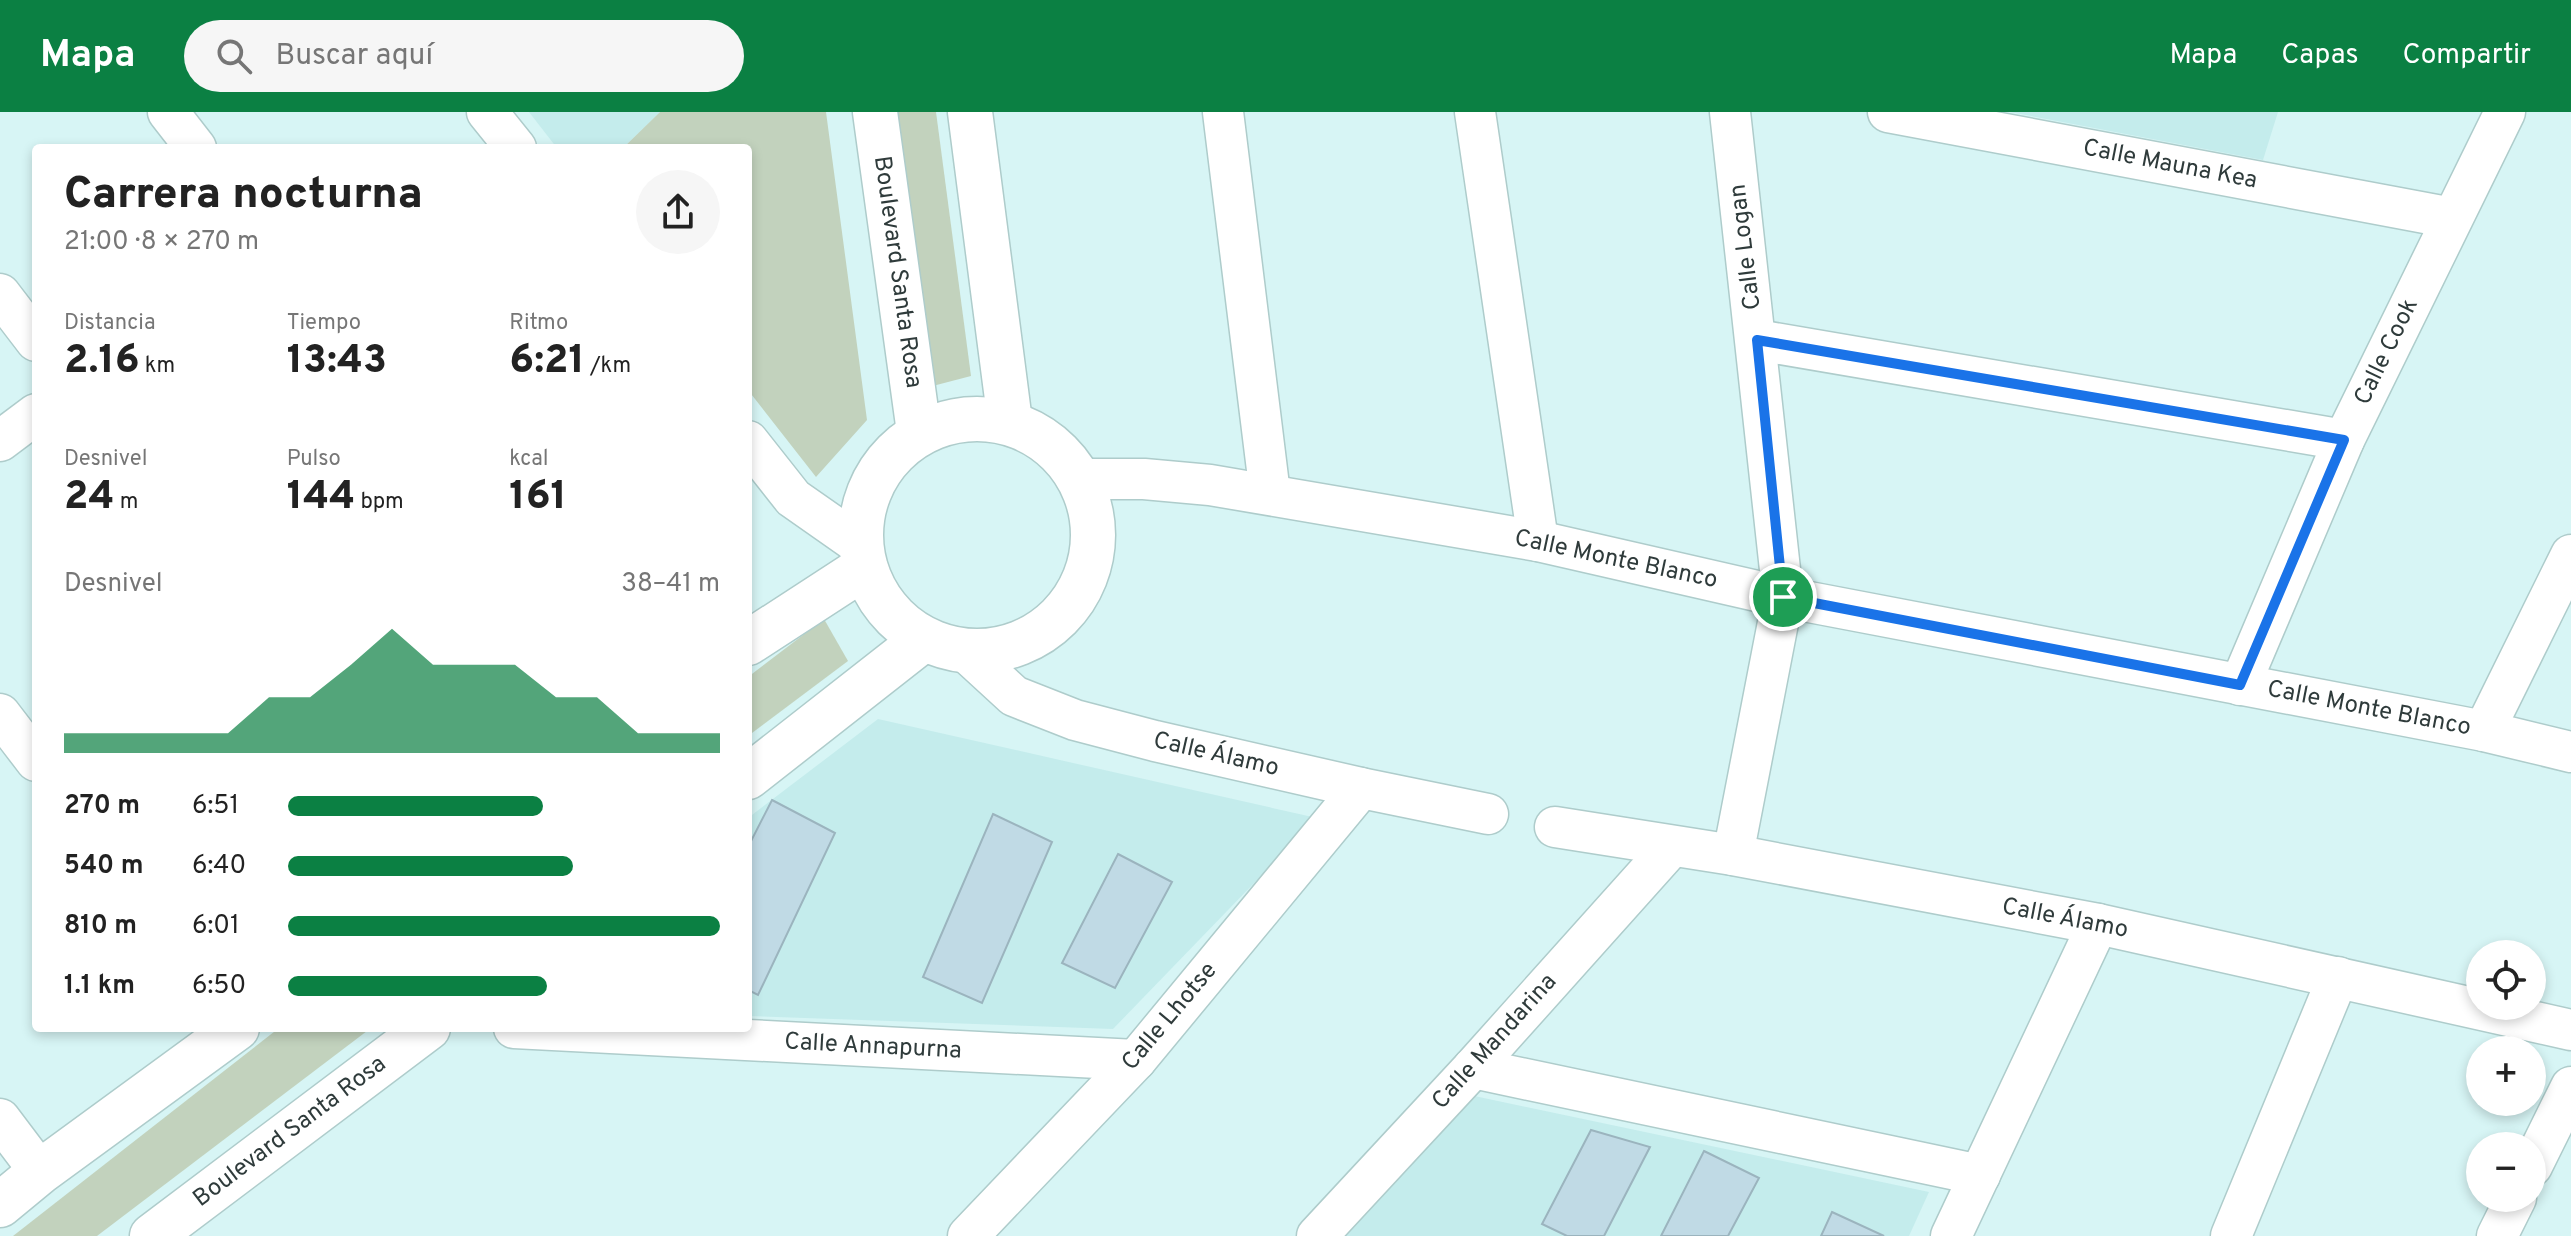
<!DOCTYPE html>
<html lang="es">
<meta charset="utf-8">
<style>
:root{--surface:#fff;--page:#f6f6f6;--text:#222;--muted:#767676;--accent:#0b8043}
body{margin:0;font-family:Overpass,sans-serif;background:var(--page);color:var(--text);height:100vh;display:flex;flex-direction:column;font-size:30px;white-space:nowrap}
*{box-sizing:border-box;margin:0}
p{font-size:26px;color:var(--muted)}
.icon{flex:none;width:44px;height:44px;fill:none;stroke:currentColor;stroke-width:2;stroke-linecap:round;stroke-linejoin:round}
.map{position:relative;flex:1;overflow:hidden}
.side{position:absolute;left:32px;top:32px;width:720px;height:888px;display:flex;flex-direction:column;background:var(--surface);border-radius:8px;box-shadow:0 4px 12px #0003}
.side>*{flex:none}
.controls{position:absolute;left:2466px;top:828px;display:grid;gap:16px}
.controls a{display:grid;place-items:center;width:80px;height:80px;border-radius:50%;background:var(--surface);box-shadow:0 4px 12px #0003;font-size:40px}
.pin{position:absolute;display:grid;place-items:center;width:68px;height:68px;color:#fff;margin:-34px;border:4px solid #fff;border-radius:50%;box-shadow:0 2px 8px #0007}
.round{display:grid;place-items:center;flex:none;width:84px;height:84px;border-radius:42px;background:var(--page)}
.overview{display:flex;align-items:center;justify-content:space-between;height:136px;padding:0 32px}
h1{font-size:44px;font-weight:800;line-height:60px}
.stats{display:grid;grid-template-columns:repeat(3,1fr);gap:12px;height:136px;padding:8px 32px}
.stats div{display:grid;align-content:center}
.stats b{font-size:40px;font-weight:800}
.stats small{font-size:22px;font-weight:400}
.stats p{font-size:22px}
.chart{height:224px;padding:16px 32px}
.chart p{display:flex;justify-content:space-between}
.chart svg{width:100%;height:144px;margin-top:8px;fill:var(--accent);opacity:.7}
ul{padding:0 32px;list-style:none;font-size:26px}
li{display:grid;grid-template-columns:128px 96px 1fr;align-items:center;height:60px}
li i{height:20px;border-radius:10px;background:var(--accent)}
header{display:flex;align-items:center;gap:48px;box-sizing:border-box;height:112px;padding:0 40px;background:var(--accent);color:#fff}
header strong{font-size:38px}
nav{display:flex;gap:44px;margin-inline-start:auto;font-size:28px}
.search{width:560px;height:72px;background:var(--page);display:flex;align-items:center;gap:20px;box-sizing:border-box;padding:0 28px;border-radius:44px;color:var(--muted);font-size:30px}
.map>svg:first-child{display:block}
.built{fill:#c4ecec}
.green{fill:#c2d2bd}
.building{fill:#c0dae5;stroke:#9bb4be;stroke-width:2}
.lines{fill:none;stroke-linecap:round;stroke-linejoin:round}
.minor-casing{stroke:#aecccb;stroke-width:43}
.tertiary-casing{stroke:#aecccb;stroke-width:47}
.minor{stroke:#fff;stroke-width:40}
.tertiary{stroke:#fff;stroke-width:44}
.route-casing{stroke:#fff;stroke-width:16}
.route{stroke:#1a73e8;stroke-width:10}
.labels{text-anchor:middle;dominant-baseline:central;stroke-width:7;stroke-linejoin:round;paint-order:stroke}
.street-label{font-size:24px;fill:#2f3b3b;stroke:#fff}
</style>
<header>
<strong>Mapa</strong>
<div class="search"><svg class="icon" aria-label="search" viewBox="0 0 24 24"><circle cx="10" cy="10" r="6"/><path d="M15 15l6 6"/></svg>Buscar aquí</div>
<nav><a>Mapa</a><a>Capas</a><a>Compartir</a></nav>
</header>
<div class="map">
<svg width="2571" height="1124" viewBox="0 0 2571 1124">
<rect width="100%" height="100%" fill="#d7f5f5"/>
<g class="built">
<path d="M529,0H660L623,36H557Z"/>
<path d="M2010,0H2278L2263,48Z"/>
<path d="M878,607L1317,706L1113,917L748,904V706Z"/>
<path d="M1465,982L1929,1080L1909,1124H1336Z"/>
</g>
<g class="green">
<path d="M660,0H826L867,308L816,365L748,278V36H623Z"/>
<path d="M886,0H936L971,264L925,276Z"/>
<path d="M824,507L848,549L748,624V565Z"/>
<path d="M279,916H371L97,1124H13Z"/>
</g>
<g class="building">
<path d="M772,688L835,721L758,883L748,878V735Z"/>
<path d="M993,702L1052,730L982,891L923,865Z"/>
<path d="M1118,742L1172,770L1115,876L1062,851Z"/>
<path d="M1591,1018L1650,1035L1604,1124H1567L1542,1112Z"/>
<path d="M1704,1039L1759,1066L1728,1124H1661Z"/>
<path d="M1832,1100L1884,1124H1821Z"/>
</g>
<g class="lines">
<defs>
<g id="minor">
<path d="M168,0L196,36"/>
<path d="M487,0L516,36"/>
<path d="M1223,0L1270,382"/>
<path d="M1475,0L1538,429"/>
<path d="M1730,0L1783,485L1733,743"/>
<path d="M1888,0L2452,106"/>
<path d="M0,182L36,229"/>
<path d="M1757,228L2344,328"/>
<path d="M0,329L36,302"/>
<path d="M748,329L793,386L860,433"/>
<path d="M1080,367H1144L1210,373L1538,429L1783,485L2484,619L2571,640"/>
<path d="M965,539L1014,584L1075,608L1155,629L1361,676L1488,702"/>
<path d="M2240,573L2344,328L2505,0"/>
<path d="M0,602L36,649"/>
<path d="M2484,619L2571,443"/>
<path d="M1555,715L1733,743L2098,812L2571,918"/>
<path d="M514,916L1136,948"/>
<path d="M1473,956L1980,1063"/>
<path d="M0,1007L40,1060"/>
<path d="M2532,1054L2571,975"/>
<path d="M968,1124L1136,948L1361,676"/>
<path d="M1317,1124L1473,956L1671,735"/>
<path d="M1951,1124L2098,812"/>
<path d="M2231,1124L2338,865"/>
<path d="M2497,1124L2516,1086"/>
</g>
<g id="tertiary">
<path d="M875,0L919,320"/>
<path d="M970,0L1010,310"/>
<circle cx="977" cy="423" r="116"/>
<path d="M748,531L865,455"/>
<path d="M748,665L924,527"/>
<path d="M0,1093L40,1060L237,916"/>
<path d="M152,1124L428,916"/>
</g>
</defs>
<use href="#minor" class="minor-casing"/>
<use href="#tertiary" class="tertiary-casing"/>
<use href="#minor" class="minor"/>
<use href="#tertiary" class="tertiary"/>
</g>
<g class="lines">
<defs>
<path id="route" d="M1757,228L2344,328L2240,573L1783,485Z"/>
</defs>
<use href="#route" class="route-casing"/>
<use href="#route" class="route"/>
</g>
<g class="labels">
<g class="street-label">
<text transform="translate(2170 53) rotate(11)">Calle Mauna Kea</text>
<text transform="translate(1746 135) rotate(-97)">Calle Logan</text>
<text transform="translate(897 160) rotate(82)">Boulevard Santa Rosa</text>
<text transform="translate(2387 240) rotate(-64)">Calle Cook</text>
<text transform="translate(1616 448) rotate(12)">Calle Monte Blanco</text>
<text transform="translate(2369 597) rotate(11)">Calle Monte Blanco</text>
<text transform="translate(1216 643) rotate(13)">Calle Álamo</text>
<text transform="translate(2065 807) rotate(11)">Calle Álamo</text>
<text transform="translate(1170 905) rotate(-50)">Calle Lhotse</text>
<text transform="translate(1495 930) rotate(-48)">Calle Mandarina</text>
<text transform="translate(873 935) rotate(3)">Calle Annapurna</text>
<text transform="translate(290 1020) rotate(-37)">Boulevard Santa Rosa</text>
</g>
</g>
</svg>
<div class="controls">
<a><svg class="icon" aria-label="locate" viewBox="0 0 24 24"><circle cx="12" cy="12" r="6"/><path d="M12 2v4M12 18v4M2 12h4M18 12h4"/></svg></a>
<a>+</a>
<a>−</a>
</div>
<div class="pin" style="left:1783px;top:485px;background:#1e9e55"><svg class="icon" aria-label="arrive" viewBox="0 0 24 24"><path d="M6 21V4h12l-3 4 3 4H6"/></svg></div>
<section class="side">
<div class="overview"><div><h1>Carrera nocturna</h1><p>21:00 · 8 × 270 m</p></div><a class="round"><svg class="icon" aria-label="share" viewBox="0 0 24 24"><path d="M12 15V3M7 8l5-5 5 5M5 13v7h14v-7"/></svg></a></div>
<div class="stats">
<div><p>Distancia</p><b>2.16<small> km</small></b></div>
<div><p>Tiempo</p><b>13:43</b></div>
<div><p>Ritmo</p><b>6:21<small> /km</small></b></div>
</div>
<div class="stats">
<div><p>Desnivel</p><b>24<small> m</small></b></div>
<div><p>Pulso</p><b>144<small> bpm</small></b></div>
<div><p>kcal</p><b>161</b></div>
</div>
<div class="chart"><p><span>Desnivel</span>38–41 m</p>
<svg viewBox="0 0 160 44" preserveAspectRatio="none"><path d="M0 44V38L10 38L20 38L30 38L40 38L50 27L60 27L70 17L80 6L90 17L100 17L110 17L120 27L130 27L140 38L150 38L160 38V44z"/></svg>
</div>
<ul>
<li><b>270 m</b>6:51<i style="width:59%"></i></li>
<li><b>540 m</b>6:40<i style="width:66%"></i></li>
<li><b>810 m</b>6:01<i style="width:100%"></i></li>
<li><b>1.1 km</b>6:50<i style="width:60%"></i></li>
</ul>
</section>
</div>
